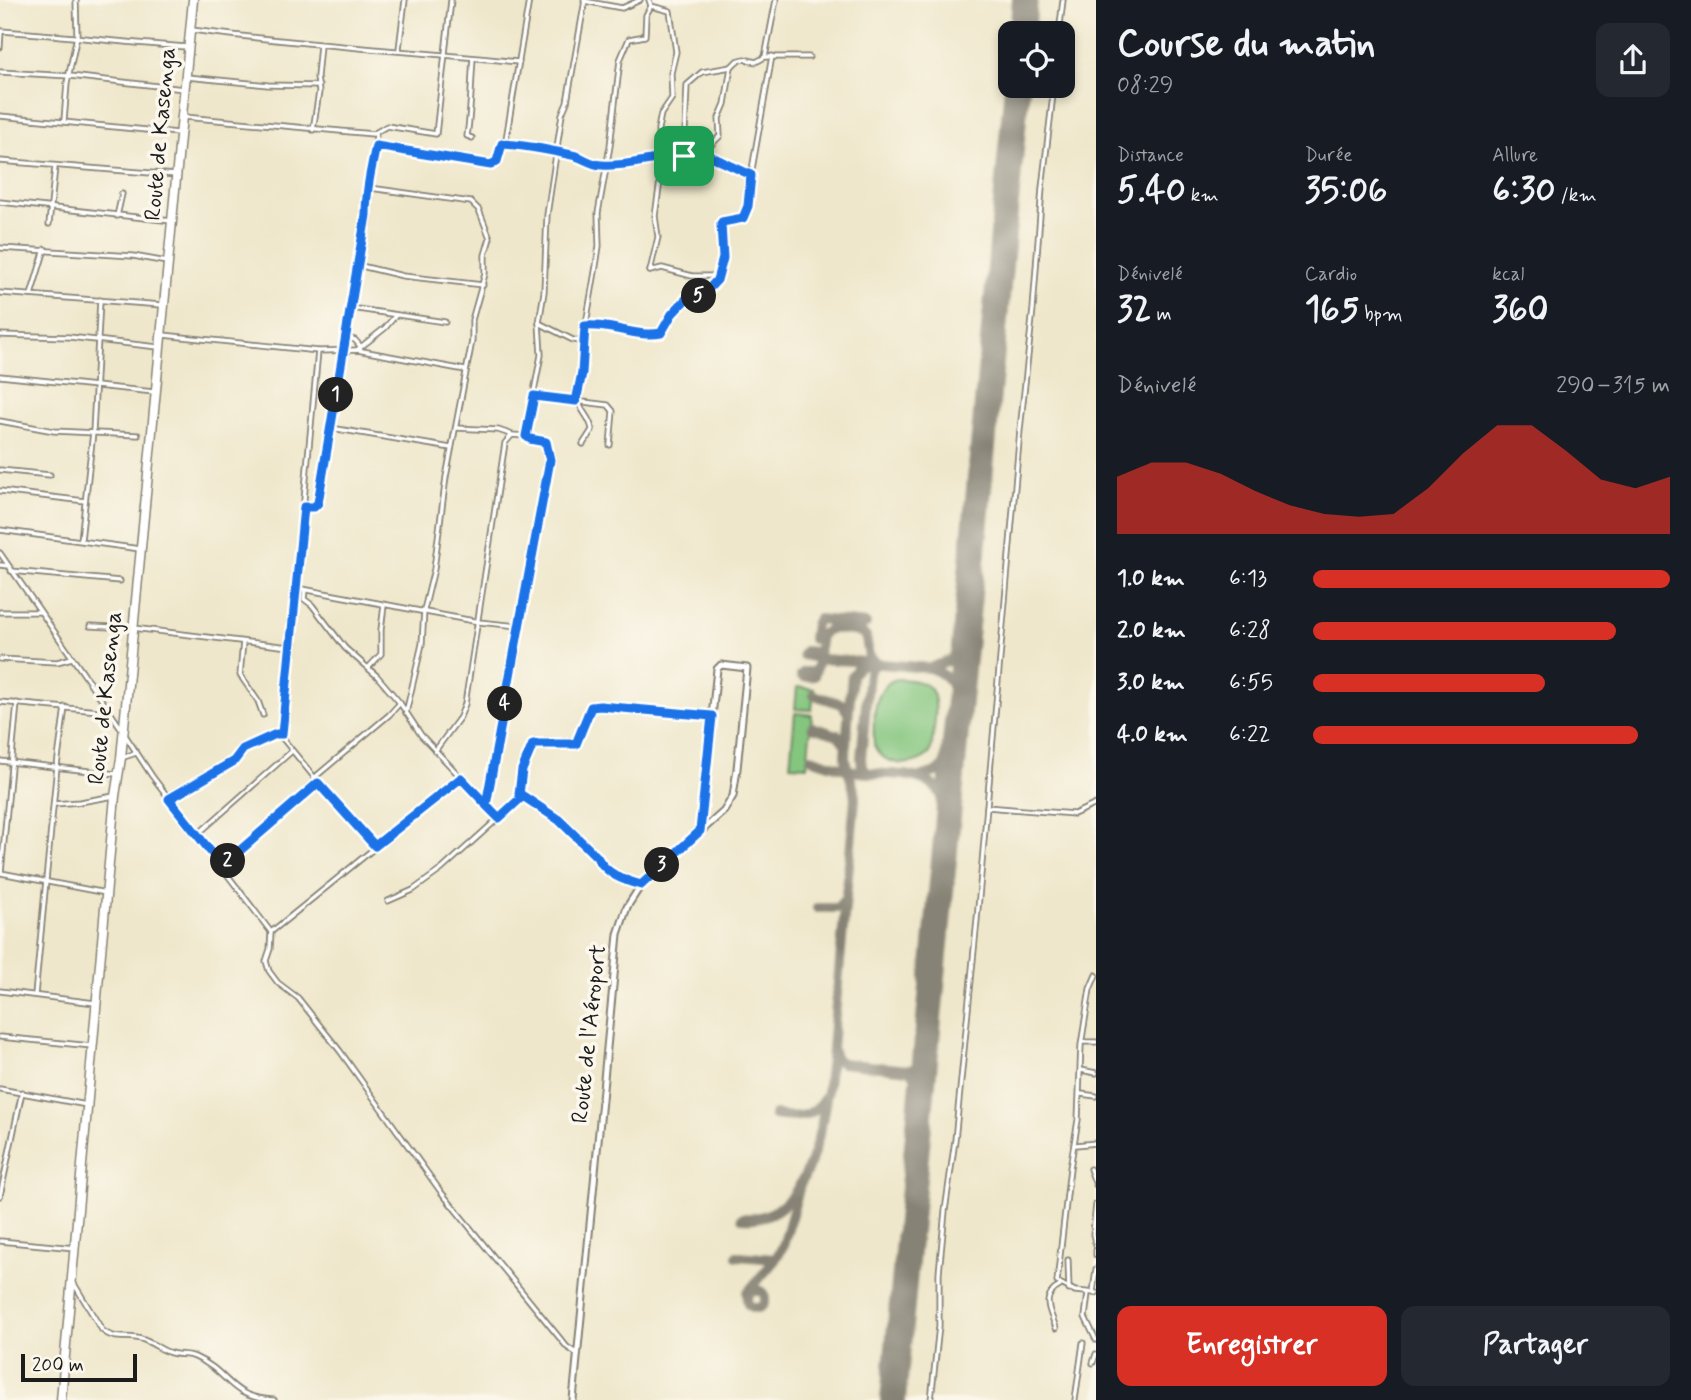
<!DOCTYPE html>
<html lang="fr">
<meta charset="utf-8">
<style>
:root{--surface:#171b24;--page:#242831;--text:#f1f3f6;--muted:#9ea1a6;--accent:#d93025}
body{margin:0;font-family:Mynerve,sans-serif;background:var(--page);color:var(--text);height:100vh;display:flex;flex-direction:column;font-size:26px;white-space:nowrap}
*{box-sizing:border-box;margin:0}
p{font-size:23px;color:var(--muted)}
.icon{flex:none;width:38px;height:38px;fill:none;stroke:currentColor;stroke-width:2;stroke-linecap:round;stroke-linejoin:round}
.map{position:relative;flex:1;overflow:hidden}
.drawer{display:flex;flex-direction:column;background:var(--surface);width:595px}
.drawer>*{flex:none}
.controls{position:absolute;left:998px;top:21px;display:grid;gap:14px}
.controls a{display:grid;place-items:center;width:77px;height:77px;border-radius:14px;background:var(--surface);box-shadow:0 4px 10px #0003;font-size:35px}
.scale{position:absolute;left:21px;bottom:18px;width:116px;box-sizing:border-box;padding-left:7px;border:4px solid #1c1c1c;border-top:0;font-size:19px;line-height:24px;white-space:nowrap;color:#1c1c1c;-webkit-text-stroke:5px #fbf7ec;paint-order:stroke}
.pin{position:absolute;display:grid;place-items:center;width:60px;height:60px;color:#fff;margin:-30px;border-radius:14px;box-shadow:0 4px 10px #0006}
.km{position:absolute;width:35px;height:35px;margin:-18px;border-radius:50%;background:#222;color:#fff;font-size:19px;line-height:35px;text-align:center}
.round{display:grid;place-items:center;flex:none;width:74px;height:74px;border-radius:14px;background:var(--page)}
.head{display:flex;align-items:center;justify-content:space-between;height:119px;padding:0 21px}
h1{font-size:38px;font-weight:700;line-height:52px}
.stats{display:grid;grid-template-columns:repeat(3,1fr);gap:10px;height:119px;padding:7px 21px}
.stats div{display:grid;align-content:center}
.stats b{font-size:35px;font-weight:700}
.stats small{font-size:19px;font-weight:400}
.stats p{font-size:19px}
.chart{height:196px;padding:14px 21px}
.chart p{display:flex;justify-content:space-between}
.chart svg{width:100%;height:126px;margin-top:7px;fill:var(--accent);opacity:.7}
.cta{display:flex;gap:14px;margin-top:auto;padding:14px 21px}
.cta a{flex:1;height:80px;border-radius:14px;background:var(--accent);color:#fff;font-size:28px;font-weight:700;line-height:80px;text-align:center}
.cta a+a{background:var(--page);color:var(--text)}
ul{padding:0 21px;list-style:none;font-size:23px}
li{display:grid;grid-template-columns:112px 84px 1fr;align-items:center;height:52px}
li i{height:18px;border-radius:9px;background:var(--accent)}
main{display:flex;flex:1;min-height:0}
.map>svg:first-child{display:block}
.green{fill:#85c67f;stroke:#50714e;stroke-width:2}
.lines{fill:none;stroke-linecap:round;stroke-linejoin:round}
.taxiway{stroke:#868274;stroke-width:10}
.runway{stroke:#868274;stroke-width:26}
.street-casing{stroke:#868274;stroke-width:7}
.secondary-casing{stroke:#868274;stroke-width:9}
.highway-casing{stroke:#868274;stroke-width:11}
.street{stroke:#fff;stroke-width:3.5}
.secondary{stroke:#fff;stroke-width:5}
.highway{stroke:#fff;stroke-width:8}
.route-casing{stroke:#fff;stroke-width:14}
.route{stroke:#1a73e8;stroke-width:9}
.labels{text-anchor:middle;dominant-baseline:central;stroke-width:7;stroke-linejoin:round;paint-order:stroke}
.street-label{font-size:23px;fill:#1c1c1c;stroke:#fbf7ec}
</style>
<main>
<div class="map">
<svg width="1096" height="1400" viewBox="0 0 1096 1400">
<rect width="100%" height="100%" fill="#fbf7ec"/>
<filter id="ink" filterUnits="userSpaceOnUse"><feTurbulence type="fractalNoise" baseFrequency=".0143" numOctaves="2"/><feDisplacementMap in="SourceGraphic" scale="14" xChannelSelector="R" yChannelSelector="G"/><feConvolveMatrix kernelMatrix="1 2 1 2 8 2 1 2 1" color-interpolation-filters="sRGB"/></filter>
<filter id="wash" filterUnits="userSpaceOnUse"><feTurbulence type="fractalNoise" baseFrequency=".00686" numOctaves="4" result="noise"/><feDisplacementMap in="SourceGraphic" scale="28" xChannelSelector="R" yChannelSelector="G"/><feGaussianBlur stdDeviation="1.57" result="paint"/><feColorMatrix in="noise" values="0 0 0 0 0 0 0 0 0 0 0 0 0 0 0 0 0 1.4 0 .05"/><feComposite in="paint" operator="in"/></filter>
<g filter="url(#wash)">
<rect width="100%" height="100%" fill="#efe7cb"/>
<g class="green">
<path d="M897,679C928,680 938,686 935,719C934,731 933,741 930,753C914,769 884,767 874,745C873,724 872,685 897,679Z"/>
<path d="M797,687L814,689L812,710L795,709Z"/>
<path d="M795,713L812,715L807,766L790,765Z"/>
</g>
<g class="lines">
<g class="taxiway">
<path d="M813,639L815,624L818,619L866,624"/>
<path d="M815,652L805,651L803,655L822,659"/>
<path d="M823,659L818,655L821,635L831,628L861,632L866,637L869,657L876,662"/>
<path d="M929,668L951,660L964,640"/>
<path d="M812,672H804L801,675L804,677L814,676L818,662L822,659L865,662"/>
<path d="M814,695L842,704L848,713"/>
<path d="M812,727L838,735L845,744"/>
<path d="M811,758C826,763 842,769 859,772C895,777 941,766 948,815"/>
<path d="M869,773L862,768L861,758L869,673L872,666L879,663"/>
<path d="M920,777L939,771L954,752"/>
<path d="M817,908H837L845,899"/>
<path d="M908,1070L916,1068L925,1057"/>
<path d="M922,1086L918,1076L908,1070L842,1063L835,1058L832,1048L855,799C855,784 846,772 845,756L852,675L859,666L869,663L929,668C949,674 957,688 958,708"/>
<path d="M774,1115C794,1118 813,1119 824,1099"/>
<path d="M742,1218C817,1225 826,1101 832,1050"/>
<path d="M737,1256L775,1259"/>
<circle cx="756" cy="1299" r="9"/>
<path d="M747,1293L775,1260L783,1246L799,1189"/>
</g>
<g class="runway">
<path d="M1022,33L1025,0"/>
<path d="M893,1400L1017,86"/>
</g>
</g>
</g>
<g filter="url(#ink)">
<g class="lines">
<defs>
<g id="street">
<path d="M649,0L651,6L670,11L676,52L671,73L672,98L661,114L658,129L660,181L655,216L658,237L650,271"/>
<path d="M584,1L622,8L640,0"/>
<path d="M192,30C301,45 410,51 519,62"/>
<path d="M0,31C63,35 125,43 188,47"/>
<path d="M1059,33L1063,0"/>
<path d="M0,47L1,31"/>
<path d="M399,49L405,0"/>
<path d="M765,57H809"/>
<path d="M0,72L70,76L184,89"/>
<path d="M187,77L268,85L319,86"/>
<path d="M0,116L178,133"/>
<path d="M184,117L373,134L387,126L436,134L451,0"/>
<path d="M64,121L67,83L77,36L76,0"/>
<path d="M313,130L319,92L317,77L320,45"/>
<path d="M472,138L467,136C471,111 471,84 473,58"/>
<path d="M502,144L575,155L591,164L606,166L639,164L664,157L700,156L720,136L719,118L725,104L731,67"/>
<path d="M376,146L491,165L495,163L506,139L529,0"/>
<path d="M706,149L711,156L751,175"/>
<path d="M684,156L687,85L702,72L731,67L737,61L744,59L756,62L765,57L776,0"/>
<path d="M0,161L176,175"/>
<path d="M370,188L471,202L479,210L490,238L485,255V274L472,320V341L446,477L434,569L424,610L422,644L406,713"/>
<path d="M0,202L172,221"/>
<path d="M117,216L122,194"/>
<path d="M49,224L55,167"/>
<path d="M0,248L133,256L167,262"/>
<path d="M357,265L403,276L483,285"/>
<path d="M650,271L662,268L692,276H718"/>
<path d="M0,293L162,305"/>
<path d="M31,295L45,249"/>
<path d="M351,308L445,322"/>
<path d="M539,323L573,340L582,341"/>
<path d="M586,326L659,334L672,314L688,297L702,296L717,280L723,258L721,224L722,222L743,217L748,206L751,175L772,56"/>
<path d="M0,335L69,337L158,347"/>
<path d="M163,335L318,351L282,734L283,739L319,783L375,846"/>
<path d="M346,337L355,340L361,347"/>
<path d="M357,350L385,328L396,315"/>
<path d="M319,351L357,350L465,370"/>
<path d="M0,376L154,392"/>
<path d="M534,396L608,405L613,411L610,445"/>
<path d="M576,401L582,373L583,341L596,266L599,246L598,213L610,146L620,60L629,39L645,36L646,15L651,6"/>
<path d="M579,402C581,412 591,418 592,430L583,444"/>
<path d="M0,421L54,431L138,435"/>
<path d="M331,428L451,448"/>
<path d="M456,428L498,430L510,434"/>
<path d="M0,470L50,475"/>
<path d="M0,491L85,501"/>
<path d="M304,507H314L318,503L366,215C366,187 376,161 376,133"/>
<path d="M0,530L140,549"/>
<path d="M81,540L93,432L100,300"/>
<path d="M0,553L121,728"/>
<path d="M0,565L8,566"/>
<path d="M11,571L120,581"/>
<path d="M297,588L479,622L519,626"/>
<path d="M305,590L304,599L312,605L345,648L377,676L400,703L421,735L499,818"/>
<path d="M0,612H39"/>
<path d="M90,626L133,628L289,647"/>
<path d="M243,642L240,675L258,701L263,715"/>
<path d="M0,659L57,662L72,658"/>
<path d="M369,667L381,654V630L384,605"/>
<path d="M0,702L110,712"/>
<path d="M17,703L1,873L106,893"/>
<path d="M125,735L152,776L271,932L270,949L266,961L269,971L278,983L298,998L340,1051L441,1192L567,1347L576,1353"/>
<path d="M435,751L460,717L465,704L505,443L512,435L526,436"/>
<path d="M121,758L136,753"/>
<path d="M0,761L117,774"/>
<path d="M314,778L389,715L400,703"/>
<path d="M169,799L234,761L243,749L277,734H282"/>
<path d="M54,804L80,802L114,796"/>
<path d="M486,805L550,460L546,442L529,439L526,433L541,355L539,323L544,292L547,215L562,114L567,102L585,0"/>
<path d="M987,807L1074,814L1096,804"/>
<path d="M198,834L292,751"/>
<path d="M222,866L319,783"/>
<path d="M641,885C623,880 606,874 597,857L559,820L519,794L522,770L533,744L577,743L591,707L600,706L712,716"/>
<path d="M388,901L413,890L442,869L523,796"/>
<path d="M271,932C335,881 397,829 461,778"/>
<path d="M1096,975L1090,989L1081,1045L1078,1120L1070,1168L1057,1282L1075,1291L1096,1293"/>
<path d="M0,991L95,1003"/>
<path d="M35,995L57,766L65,707"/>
<path d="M0,1037L92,1046"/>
<path d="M1082,1042H1096"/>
<path d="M1081,1070L1096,1073"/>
<path d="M0,1089L87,1105"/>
<path d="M1081,1094L1096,1096"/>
<path d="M1076,1145L1096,1143"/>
<path d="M1090,1169L1096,1185"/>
<path d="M0,1196L22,1092"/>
<path d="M1096,1204L1093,1234L1096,1246"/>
<path d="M0,1241L75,1248"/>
<path d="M1096,1250V1255"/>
<path d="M1068,1260L1069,1290"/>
<path d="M73,1282L102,1330C115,1342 129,1334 144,1340C152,1343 160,1349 168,1352C177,1356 186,1353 195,1357C231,1373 228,1398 274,1400"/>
<path d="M1088,1293L1085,1317L1096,1340"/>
<path d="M1093,1293L1096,1269"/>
<path d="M1056,1328C1051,1312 1039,1297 1060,1286"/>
<path d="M1093,1363L1096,1354"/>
<path d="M931,1400L939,1326V1273L945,1211L955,1140L977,920L1020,430L1033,309L1042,188L1054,86"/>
<path d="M1075,1400L1083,1343"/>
</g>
<path id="secondary" d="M573,1400L618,934L627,907L641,885L724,811L733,796L737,769L747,668L721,665L717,669L700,831"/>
<path id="highway" d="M61,1400L115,796L121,758L193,0"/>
</defs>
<use href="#street" class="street-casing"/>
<use href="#secondary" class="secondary-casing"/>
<use href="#highway" class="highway-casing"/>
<use href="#street" class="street"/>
<use href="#secondary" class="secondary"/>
<use href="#highway" class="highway"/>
</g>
</g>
<g class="lines" filter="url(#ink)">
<defs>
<path id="route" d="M684,156C656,156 631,167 602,165C591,165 583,157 572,155C549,150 525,145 502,144L497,161L491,165L376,146C371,169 366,192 366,215L318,503L314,507H304L282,734H276L243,749L234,761L169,799L222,866L318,783L375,846L461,778L499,818L523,796L559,820L597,857C606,874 623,880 641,885L700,831L712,716L600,706L591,707L576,744H533L522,770L519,794L523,796L499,818L486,805L550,460L546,442L530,439L526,436L534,396L576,401L582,373L585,326C610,323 636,338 661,333L672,314L688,297L702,296L717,280L723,258L721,224L722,222L743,218L748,206L751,175L710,156L706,149L700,156H684"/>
</defs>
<use href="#route" class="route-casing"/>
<use href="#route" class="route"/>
</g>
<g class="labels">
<g class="street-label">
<text transform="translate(161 134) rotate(-85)">Route de Kasenga</text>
<text transform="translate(106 698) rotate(-84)">Route de Kasenga</text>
<text transform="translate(590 1034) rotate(-84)">Route de l'Aéroport</text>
</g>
</g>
</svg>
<div class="controls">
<a><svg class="icon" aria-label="locate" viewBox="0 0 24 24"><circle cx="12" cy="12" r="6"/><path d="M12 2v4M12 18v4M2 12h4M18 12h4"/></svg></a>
</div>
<div class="scale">200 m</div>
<div class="pin" style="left:684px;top:156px;background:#1e9e55"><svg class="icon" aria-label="arrive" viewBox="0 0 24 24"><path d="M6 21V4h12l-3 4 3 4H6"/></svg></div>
<b class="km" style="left:336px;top:395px">1</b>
<b class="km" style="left:228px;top:861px">2</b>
<b class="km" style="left:662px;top:865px">3</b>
<b class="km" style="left:505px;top:704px">4</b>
<b class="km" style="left:699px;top:296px">5</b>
</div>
<section class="drawer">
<div class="head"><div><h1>Course du matin</h1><p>08:29</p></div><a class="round"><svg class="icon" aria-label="share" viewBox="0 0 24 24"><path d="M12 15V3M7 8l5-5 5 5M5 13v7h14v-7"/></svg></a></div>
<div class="stats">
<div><p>Distance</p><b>5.40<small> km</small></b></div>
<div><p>Durée</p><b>35:06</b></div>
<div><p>Allure</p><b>6:30<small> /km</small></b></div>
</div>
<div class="stats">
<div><p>Dénivelé</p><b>32<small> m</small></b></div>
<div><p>Cardio</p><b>165<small> bpm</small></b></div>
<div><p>kcal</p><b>360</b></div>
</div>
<div class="chart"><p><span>Dénivelé</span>290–315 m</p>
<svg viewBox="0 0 160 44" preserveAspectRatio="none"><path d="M0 44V24L10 19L20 19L30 23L40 29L50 34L60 37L70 38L80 37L90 28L100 16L110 6L120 6L130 15L140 25L150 28L160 24V44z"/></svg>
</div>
<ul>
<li><b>1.0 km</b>6:13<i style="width:100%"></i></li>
<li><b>2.0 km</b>6:28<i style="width:85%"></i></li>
<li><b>3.0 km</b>6:55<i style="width:65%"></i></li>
<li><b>4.0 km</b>6:22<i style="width:91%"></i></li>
</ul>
<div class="cta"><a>Enregistrer</a><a>Partager</a></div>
</section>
</main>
